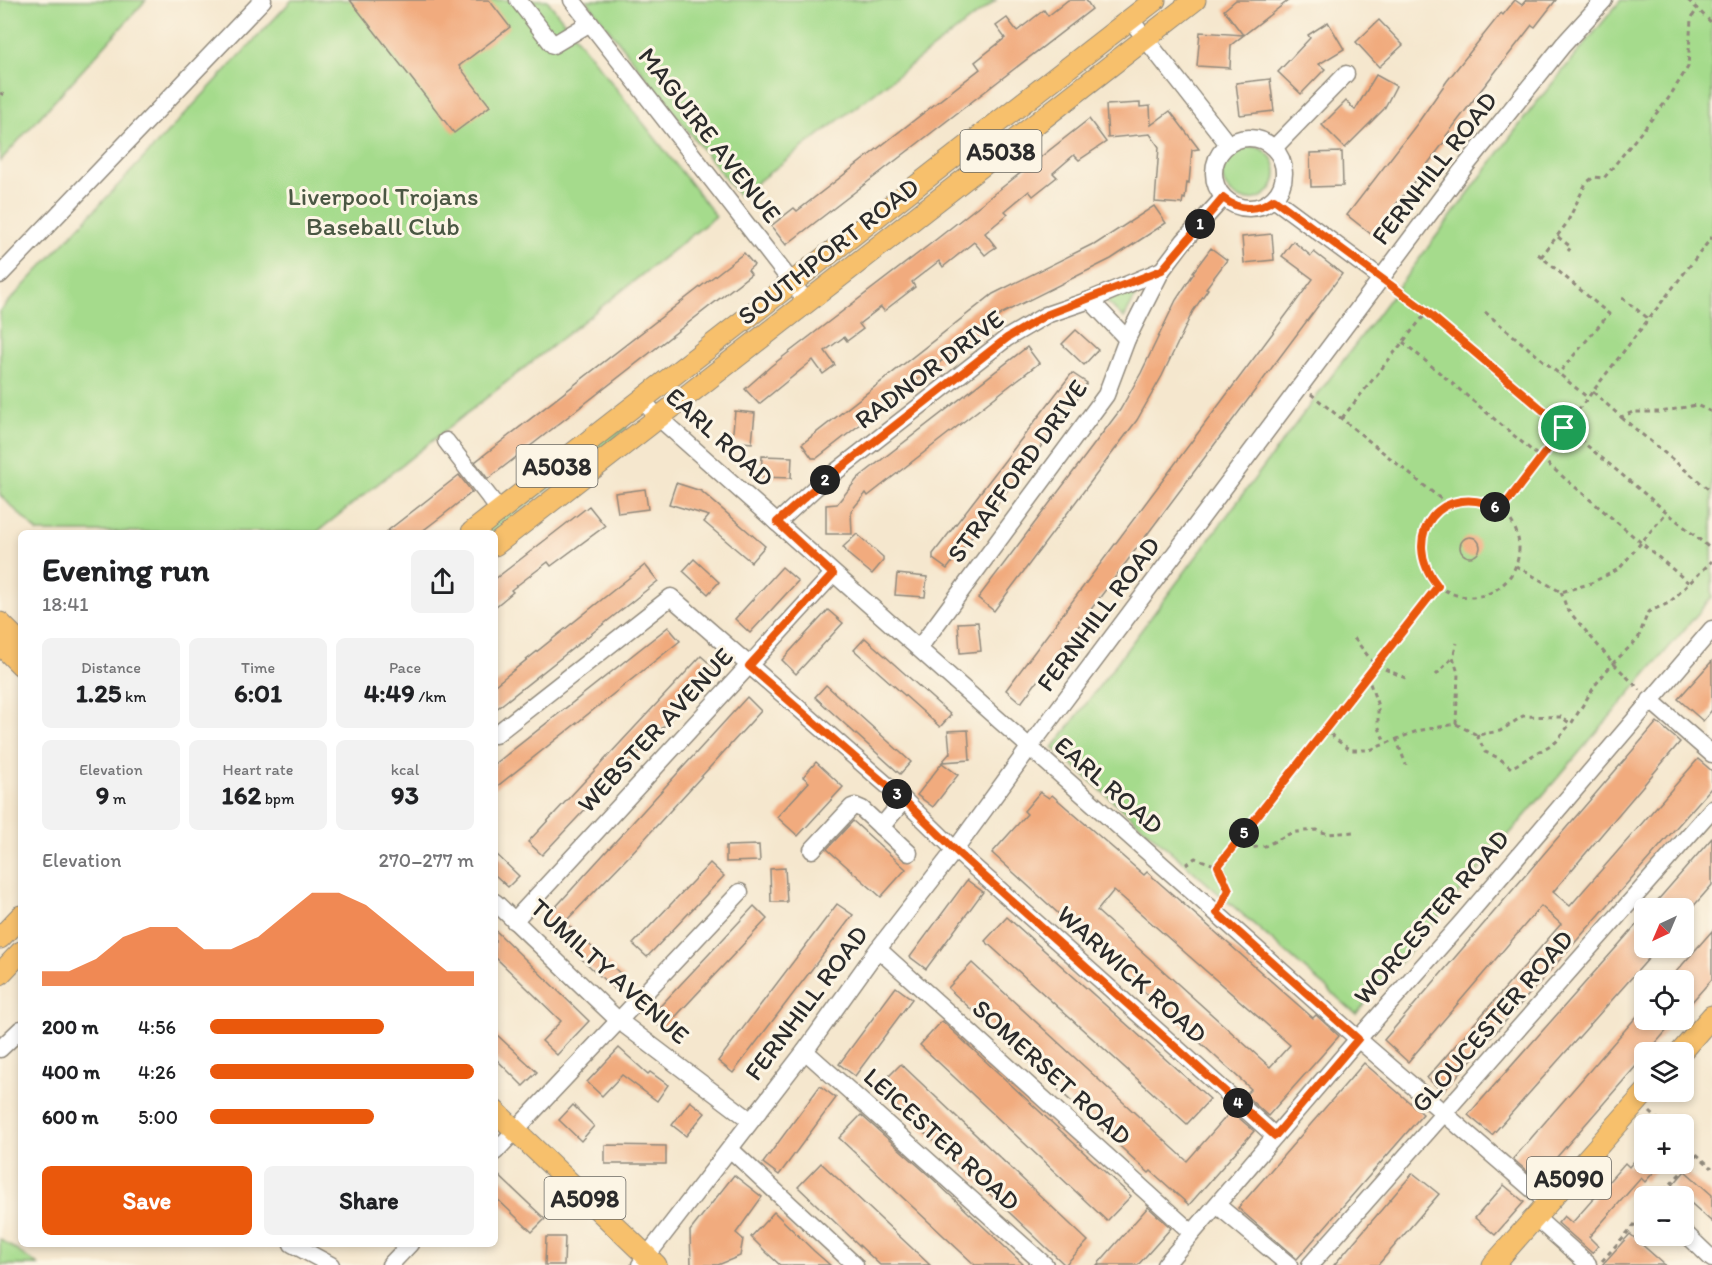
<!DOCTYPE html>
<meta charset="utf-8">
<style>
:root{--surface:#fff;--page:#f2f2f2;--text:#202124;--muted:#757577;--accent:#ea580c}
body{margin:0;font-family:Itim,sans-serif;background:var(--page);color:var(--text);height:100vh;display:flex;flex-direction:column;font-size:22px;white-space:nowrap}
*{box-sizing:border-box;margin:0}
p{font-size:20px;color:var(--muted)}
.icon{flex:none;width:33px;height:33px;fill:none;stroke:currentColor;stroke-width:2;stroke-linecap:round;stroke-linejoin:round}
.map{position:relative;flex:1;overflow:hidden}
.details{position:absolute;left:18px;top:530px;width:480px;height:717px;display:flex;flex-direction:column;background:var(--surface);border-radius:9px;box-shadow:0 3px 9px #0003}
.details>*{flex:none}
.needle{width:39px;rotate:224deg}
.tools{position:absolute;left:1634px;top:898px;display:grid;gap:12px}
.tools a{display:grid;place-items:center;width:60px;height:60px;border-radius:9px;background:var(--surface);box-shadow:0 3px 9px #0003;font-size:30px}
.pin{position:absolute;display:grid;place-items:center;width:51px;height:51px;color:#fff;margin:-26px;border:3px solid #fff;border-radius:50%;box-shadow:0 2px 6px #0007}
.km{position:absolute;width:30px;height:30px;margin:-15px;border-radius:50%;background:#222;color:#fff;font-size:16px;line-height:30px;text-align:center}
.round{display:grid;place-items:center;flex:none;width:63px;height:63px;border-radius:9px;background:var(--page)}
.overview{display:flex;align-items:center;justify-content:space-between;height:102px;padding:0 24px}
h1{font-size:33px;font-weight:700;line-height:45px}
.metrics{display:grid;grid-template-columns:repeat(3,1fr);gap:9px;height:102px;padding:6px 24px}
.metrics div{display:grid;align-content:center;border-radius:9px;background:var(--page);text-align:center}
.metrics b{font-size:26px;font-weight:700}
.metrics small{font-size:16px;font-weight:400}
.metrics p{font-size:16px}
.chart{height:168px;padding:12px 24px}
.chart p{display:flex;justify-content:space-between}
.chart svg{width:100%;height:108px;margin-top:6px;fill:var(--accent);opacity:.7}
.action{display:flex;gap:12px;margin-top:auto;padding:12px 24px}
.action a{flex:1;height:69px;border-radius:9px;background:var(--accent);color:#fff;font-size:24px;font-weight:700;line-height:69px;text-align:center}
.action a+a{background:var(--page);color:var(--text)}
ul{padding:0 24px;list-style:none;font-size:20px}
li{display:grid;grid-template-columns:96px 72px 1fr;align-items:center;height:45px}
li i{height:15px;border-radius:8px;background:var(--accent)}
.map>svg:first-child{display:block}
.green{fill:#a5db8c;stroke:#68835c;stroke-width:1.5}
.building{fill:#f1ab7e;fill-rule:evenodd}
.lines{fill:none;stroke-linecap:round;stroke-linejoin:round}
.minor-casing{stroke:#90897c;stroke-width:19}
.major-casing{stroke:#90897c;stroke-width:23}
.path{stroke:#90897c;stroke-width:3;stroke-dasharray:4.5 4.5;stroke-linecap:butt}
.minor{stroke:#fff;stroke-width:16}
.major{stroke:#f7c06c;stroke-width:21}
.route-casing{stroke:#fff;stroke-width:12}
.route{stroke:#ea580c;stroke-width:8}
.labels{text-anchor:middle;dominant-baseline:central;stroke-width:6;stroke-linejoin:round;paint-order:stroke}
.shield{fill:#fcf5e5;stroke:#6a6863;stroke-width:1.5}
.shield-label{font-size:24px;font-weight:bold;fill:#2b2b2b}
.street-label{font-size:26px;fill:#2b2b2b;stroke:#fcf5e5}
.park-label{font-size:26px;fill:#4a5743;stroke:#fcf5e5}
</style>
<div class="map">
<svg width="1712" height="1265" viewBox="0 0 1712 1265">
<rect width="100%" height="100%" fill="#fcf5e5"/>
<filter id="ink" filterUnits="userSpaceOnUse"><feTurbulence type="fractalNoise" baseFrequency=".0167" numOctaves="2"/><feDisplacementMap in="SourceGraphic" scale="12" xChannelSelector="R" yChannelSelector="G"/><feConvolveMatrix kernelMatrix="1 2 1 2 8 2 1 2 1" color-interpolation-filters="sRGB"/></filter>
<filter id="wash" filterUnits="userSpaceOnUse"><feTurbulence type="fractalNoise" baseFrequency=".008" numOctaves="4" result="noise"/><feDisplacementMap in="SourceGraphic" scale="24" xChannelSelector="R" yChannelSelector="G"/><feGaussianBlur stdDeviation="1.35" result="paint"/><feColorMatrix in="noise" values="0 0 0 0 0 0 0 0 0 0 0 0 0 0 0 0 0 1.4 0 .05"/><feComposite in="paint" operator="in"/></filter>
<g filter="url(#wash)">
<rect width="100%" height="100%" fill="#f5e7ce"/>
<g class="green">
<path d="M0,0H146L0,161Z"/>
<path d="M292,0H547L716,216L317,532H38L0,495V311Z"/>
<path d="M586,0H996L739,196Z"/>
<path d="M1621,0H1712V597L1356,1014L1053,748L1533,107Z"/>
<circle cx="1249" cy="173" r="27"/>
<path d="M1137,287L1139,290L1124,318L1106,301Z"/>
<path d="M623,422L627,428L493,532H482Z"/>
<path d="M0,1239L38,1265H0Z"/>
</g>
<g id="blocks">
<g class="building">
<path d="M350,0H489L510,27L459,66L490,106L454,133Z"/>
<path d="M1068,0H1086L1092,9L786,245L771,226L794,208L797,211L980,69L975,62L1005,38L996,26L1007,18L1017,31L1044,10L1048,16Z"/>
<path d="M1236,0H1289L1231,45L1230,68L1197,66L1200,32L1243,35L1224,10Z"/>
<path d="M1515,0L1522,5L1526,0H1556L1535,27L1532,25L1478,94L1446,136L1448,137L1420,174L1372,235L1347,215L1417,124L1447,81L1501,13L1503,15Z"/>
<path d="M1379,20L1403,45L1379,67L1356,42Z"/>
<path d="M1328,22L1344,49L1319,64L1325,69L1301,94L1278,72L1310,38L1308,35Z"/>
<path d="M1376,75L1396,86L1384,109L1345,148L1322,125L1346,101L1355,110Z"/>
<path d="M1270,79L1274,111L1240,115L1236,83Z"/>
<path d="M1140,103V107L1150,106L1151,125L1170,111L1199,149L1192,150L1189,183L1187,182L1185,199L1183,198L1182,204L1155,202L1159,147L1150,134L1108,138L1106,105Z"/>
<path d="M1089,119L1106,142L1079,160L1074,155L1053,173L1057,177L1033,196L1029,191L1005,211L1008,214L985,233L996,247L990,251L985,255L974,242L943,267L939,261L912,282L915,287L884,311L881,307L859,324L863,329L847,341L844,337L825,351L835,365L823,374L813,360L759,404L745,389L771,366L929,245Z"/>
<path d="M1342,152L1343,186L1311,187L1310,153Z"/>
<path d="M1154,206L1166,223L1111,259L1003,313L817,458H812L802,444L993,294L1093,244L1094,245Z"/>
<path d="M1272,234L1274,260L1244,263L1242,237Z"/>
<path d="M1293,241L1311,256L1314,252L1342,274L1021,703L1006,690L1313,279L1282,256Z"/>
<path d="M1211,248L1227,260L1206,288L1208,289L1193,311L1162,376L1137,420L994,611L978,598L1120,410L1141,373L1176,300L1194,273L1193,272Z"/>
<path d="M744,253L754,265L748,270L751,274L488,479L475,462Z"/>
<path d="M1076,330L1098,350L1084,365L1062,344Z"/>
<path d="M1027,347L1039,363L868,496L866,493L851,511L852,534H826V505L837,504L858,478Z"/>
<path d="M1072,373L1087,383L1078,398L947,569L933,559V554Z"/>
<path d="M735,411L755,413L752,443L732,441Z"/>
<path d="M762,456L792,457L791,478L761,477Z"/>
<path d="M459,475L472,492L442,516L421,532H386Z"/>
<path d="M676,483L701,491L765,546L751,562L704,522L709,516L669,504Z"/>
<path d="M645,489L648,509L618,513L615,493Z"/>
<path d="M589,506L605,526L551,566L548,562L511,590L513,592L495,607V579Z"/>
<path d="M857,534L883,557V561L872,574L849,555L843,547Z"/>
<circle cx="1470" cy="547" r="10"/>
<path d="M694,559L719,582L708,594L683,571Z"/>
<path d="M645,565L658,581L495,710V685Z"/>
<path d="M782,567L798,581L750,633L735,619Z"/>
<path d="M897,574L927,577L925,597L895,595Z"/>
<path d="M828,610L843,623L796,674L782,660Z"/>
<path d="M978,622L981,651L960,653L958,623Z"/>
<path d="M668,627L680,641L495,788V764Z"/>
<path d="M865,638L951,715L940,727L854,650Z"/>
<path d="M701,656L717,670L542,855L528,842Z"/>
<path d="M1712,661V710L1703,721L1678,699Z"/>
<path d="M826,685L911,762L900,774L815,697Z"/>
<path d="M747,697L761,711L629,856L565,922L625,978L614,989L542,922Z"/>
<path d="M1657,722L1680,742L1553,892L1570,906L1698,759L1712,771V787L1443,1092L1427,1078L1561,924L1541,906L1408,1062L1384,1040Z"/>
<path d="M968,730L970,760L942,762L950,753L948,731Z"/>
<path d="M816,762L843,787L798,836L777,817L809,782L803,777Z"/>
<path d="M942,763L958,775L933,807L917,795Z"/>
<path d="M1040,792L1049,798L1052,795L1144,875L1147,872L1313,1018L1316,1015L1339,1036L1268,1116L1245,1095L1251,1089L992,853L1027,814L1024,811ZM1114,890L1290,1045L1270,1067L1097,911Z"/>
<path d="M853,821L906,869L881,897L827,849Z"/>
<path d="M1712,838V885L1691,909H1650Z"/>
<path d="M759,845L760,861L726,862V846Z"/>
<path d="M495,853L519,876L508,887L495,875Z"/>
<path d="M710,863L724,876L647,957L633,944Z"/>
<path d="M785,868L787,902H771L770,869Z"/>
<path d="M967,880L983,892L926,969L910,957Z"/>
<path d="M837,904L853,915L733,1073L718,1061Z"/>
<path d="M754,906L767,919L663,1030L650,1017Z"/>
<path d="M1644,916V948H1658L1492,1135L1468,1115Z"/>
<path d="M1007,917L1210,1099L1187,1124L985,941Z"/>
<path d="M495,930L589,1021L557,1055L542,1041L561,1021L495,957Z"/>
<path d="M1712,931V979L1683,1012V981H1668Z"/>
<path d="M972,963L1187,1161L1231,1111L1254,1131L1189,1205L1151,1171L1149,1173L948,988Z"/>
<path d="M896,987L912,999L855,1076L839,1064Z"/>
<path d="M1644,1008V1020H1676L1647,1053H1644V1057L1537,1180L1513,1159Z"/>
<path d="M942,1021L1131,1196L1107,1221L920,1045Z"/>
<path d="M495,1033L537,1072L523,1086L495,1058Z"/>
<path d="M619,1048L648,1074L650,1072L668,1085L657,1101L622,1075L602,1096L587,1082Z"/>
<path d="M1364,1063L1423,1114L1297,1259L1238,1208Z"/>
<path d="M901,1064L1088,1241L1065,1265L877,1088Z"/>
<path d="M820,1086L836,1098L779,1175L763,1163Z"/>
<path d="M690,1101L705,1113L686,1136L672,1125Z"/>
<path d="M573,1105L594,1126L581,1141L559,1120Z"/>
<path d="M861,1115L933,1179L1024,1265H975L839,1138Z"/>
<path d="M605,1145L666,1146V1164H605Z"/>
<path d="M1644,1150V1164H1661L1645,1182L1641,1178L1589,1237L1598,1246L1592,1253L1558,1223L1564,1216L1572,1223L1625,1163L1629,1167Z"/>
<path d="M821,1163L930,1265H880L798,1187Z"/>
<path d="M1685,1171L1712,1195V1222L1672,1186Z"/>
<path d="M495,1172L545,1219L532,1232L495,1197Z"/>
<path d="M1413,1173L1439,1194L1378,1265H1334Z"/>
<path d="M734,1175L762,1197L736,1233L743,1239L740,1256L718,1265H691L690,1231Z"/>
<path d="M1504,1185L1524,1202L1495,1235L1475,1218Z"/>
<path d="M1148,1207L1171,1228L1138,1265H1097Z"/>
<path d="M774,1212L814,1251L830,1265H780L767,1253L751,1237Z"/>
<path d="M1630,1234L1665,1265H1602Z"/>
<path d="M546,1237H565L564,1265H545Z"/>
</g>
</g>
</g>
<g filter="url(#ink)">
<use href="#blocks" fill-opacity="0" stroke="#90897c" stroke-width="1.5"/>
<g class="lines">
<defs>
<g id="minor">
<path d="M518,0L553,45L590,23"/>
<path d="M572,0L807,302"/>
<path d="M1130,19L1228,144"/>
<circle cx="1249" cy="173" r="35"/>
<path d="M1274,148L1346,74"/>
<path d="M1274,199L1381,278"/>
<path d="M0,275L263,0"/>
<path d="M1090,300L1127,339"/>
<path d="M642,400L659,418L1358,1039L1548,1203"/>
<path d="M446,441L500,511"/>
<path d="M777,523L815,488L1007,338L1046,315L1090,300L1162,270"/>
<path d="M919,648L1106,395L1127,339L1162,270L1184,241L1223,198"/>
<path d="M1650,700L1712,754"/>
<path d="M495,735L671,597L904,800L955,850L1275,1136"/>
<path d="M881,827L904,800"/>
<path d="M812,850L852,807L855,806L862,809L909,853"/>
<path d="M495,902L618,1020L750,1120"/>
<path d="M514,921L833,574"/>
<path d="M878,949L1192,1233"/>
<path d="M0,1049L21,1029"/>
<path d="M805,1051L1045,1265"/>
<path d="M730,1149L855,1265"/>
<path d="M495,1152L740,892"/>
<path d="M1217,1205L1289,1265"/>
<path d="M1535,1217L1588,1264"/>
<path d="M1683,1231L1712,1259"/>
<path d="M292,1244L331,1265"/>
<path d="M390,1265L410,1244"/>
<path d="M640,1265L805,1051L878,949L955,850L1029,748L1460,173L1563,45L1604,0"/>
<path d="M1165,1265L1358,1039L1462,922L1712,629"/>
<path d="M1310,1265L1712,809"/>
</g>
<g id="major">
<path d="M472,532L1155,0"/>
<path d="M495,545L1195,0"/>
<path d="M0,623L21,644"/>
<path d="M0,644L21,665"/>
<path d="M0,938L21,916"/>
<path d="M0,974L21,952"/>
<path d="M1680,1053L1712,1016"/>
<path d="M495,1111L656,1265"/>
<path d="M1493,1265L1646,1092"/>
</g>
</defs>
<use href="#minor" class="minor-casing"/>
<use href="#major" class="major-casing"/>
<g class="path">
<path d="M1688,0L1712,23"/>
<path d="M0,93L8,97"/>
<path d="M1558,237L1571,247L1568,251"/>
<path d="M1538,254L1609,314L1558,374"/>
<path d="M1541,257L1567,223L1586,183L1594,177L1604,178L1668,99L1688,67L1691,19L1697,9"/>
<path d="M1392,286L1427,312L1712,550"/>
<path d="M1622,298L1649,319"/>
<path d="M1485,312L1588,398"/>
<path d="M1403,342L1689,583"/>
<path d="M1593,392L1621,417L1633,412H1661L1696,405L1712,412"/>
<path d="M1311,394L1447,504"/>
<path d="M1621,417L1712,492"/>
<path d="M1342,418L1427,312"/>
<circle cx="1470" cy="548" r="49"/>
<path d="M1501,510L1712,237"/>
<path d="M1516,566L1561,592L1589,584L1619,569L1666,513"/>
<path d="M1561,592L1567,609L1613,663L1640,690"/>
<path d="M1354,638L1375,665L1408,679"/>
<path d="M1367,675L1378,706V725L1385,743"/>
<path d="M1436,675L1453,657"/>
<path d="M1456,724L1458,673L1453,657L1457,643"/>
<path d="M1326,727L1334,738L1350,750H1370L1417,731L1456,724L1477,735L1500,731L1523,716L1561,717L1571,724L1596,684L1613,663L1638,639L1648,612L1669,603L1712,561"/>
<path d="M1477,735L1485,752L1499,758L1511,768L1556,742L1570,724"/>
<path d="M1396,738L1406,765"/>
<path d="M1239,839L1249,848L1265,846L1291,833L1304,831L1317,830L1328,834L1354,832"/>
<path d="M1186,865L1195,858L1218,866L1229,890L1223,901"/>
<path d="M1218,866L1438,586"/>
<path d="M1650,1112L1664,1125"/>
<path d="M1683,1142L1712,1168"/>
<path d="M1659,1197L1697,1155"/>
<path d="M1602,1261L1644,1214"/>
</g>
<use href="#minor" class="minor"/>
<use href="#major" class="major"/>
</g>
</g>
<g class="lines" filter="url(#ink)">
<defs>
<path id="route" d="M1223,198C1239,211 1258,211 1274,199L1427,312L1564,428L1501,510C1444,477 1396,536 1438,586L1218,866L1229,890L1217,913L1358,1039L1275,1136L955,850L904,800L749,666L833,574L777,522L815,488L1007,338L1046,315L1162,270Z"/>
</defs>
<use href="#route" class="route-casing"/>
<use href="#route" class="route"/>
</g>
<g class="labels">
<g class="shield">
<rect x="960.5" y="130" width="81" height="42" rx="4.5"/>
<rect x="516.5" y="445" width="81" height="42" rx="4.5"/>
<rect x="1527" y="1157" width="84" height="42" rx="4.5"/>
<rect x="544.5" y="1177" width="81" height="42" rx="4.5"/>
</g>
<g class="shield-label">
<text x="1001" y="151">A5038</text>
<text x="557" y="466">A5038</text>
<text x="1569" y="1178">A5090</text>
<text x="585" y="1198">A5098</text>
</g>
<g class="street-label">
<text transform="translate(710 135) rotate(52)">MAGUIRE AVENUE</text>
<text transform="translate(1434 168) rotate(-52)">FERNHILL ROAD</text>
<text transform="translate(828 251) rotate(-38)">SOUTHPORT ROAD</text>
<text transform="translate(929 369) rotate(-37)">RADNOR DRIVE</text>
<text transform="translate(720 437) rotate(42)">EARL ROAD</text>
<text transform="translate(1017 471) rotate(-54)">STRAFFORD DRIVE</text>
<text transform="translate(1098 614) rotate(-53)">FERNHILL ROAD</text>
<text transform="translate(655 730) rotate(-47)">WEBSTER AVENUE</text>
<text transform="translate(1109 785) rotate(41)">EARL ROAD</text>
<text transform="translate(1431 917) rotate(-49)">WORCESTER ROAD</text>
<text transform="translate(610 971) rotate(42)">TUMILTY AVENUE</text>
<text transform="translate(1132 974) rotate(42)">WARWICK ROAD</text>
<text transform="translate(806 1003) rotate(-53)">FERNHILL ROAD</text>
<text transform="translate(1492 1021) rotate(-49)">GLOUCESTER ROAD</text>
<text transform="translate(1052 1072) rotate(42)">SOMERSET ROAD</text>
<text transform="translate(942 1139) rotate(42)">LEICESTER ROAD</text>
</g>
<g class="park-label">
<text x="383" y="196">Liverpool Trojans<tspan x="383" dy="30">Baseball Club</tspan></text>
</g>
</g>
</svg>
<div class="tools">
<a><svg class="needle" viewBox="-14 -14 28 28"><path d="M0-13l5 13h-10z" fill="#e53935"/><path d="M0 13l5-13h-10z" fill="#757577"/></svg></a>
<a><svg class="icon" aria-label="locate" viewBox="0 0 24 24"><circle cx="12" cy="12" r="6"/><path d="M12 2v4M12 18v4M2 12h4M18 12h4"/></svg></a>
<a><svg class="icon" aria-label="layers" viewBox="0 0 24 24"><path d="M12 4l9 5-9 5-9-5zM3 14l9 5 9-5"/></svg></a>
<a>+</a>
<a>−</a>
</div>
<div class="pin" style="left:1564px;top:428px;background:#1e9e55"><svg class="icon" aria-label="arrive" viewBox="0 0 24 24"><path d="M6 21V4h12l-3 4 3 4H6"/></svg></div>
<b class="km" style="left:1200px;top:224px">1</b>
<b class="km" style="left:825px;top:480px">2</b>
<b class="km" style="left:897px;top:794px">3</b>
<b class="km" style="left:1238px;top:1103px">4</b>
<b class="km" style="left:1244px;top:833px">5</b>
<b class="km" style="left:1495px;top:507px">6</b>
<section class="details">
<div class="overview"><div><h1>Evening run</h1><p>18:41</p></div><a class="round"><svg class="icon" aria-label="share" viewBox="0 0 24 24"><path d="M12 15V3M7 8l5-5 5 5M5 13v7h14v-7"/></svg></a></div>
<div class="metrics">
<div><p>Distance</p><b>1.25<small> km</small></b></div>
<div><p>Time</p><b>6:01</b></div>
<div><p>Pace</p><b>4:49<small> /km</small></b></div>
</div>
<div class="metrics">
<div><p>Elevation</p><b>9<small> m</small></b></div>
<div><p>Heart rate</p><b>162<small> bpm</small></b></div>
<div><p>kcal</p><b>93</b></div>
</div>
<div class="chart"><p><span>Elevation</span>270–277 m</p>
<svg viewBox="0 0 160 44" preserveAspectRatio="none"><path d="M0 44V38L10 38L20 33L30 24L40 20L50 20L60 29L70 29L80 24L90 15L100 6L110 6L120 11L130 20L140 29L150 38L160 38V44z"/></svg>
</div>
<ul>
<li><b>200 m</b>4:56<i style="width:66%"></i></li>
<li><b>400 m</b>4:26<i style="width:100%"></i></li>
<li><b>600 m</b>5:00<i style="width:62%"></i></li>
</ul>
<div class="action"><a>Save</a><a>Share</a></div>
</section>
</div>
